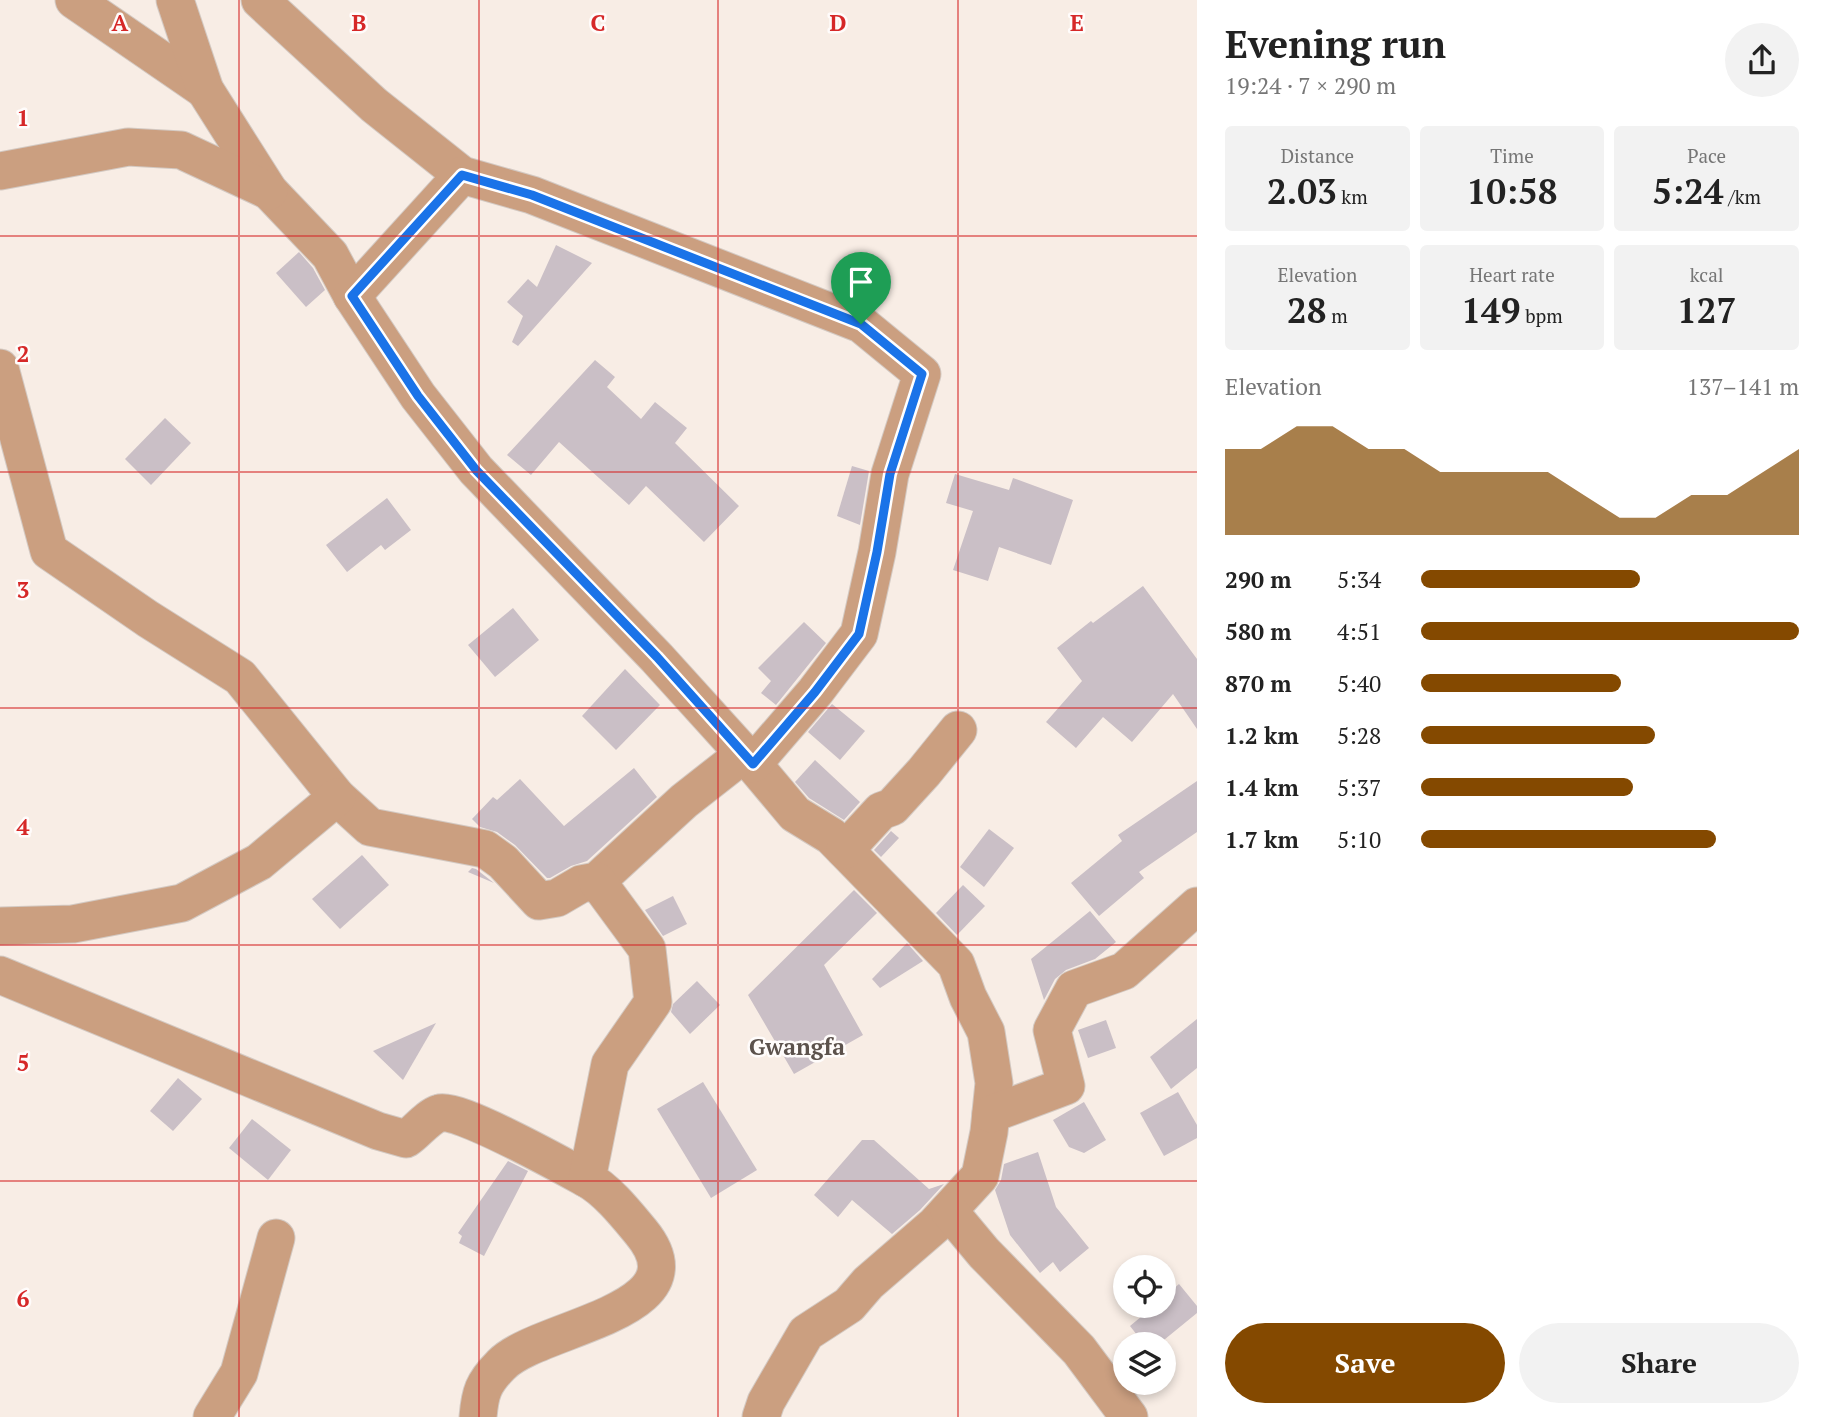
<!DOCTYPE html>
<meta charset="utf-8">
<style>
:root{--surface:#fff;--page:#f2f2f2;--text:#222;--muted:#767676;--accent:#844900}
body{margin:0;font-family:"PT Serif",serif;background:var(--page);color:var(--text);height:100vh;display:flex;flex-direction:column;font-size:26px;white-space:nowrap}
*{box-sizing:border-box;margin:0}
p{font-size:23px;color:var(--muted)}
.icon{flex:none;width:38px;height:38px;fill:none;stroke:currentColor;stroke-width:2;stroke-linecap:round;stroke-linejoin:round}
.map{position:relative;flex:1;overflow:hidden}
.sheet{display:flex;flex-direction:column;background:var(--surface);width:630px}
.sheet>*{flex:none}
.fabs{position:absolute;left:1113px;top:1255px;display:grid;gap:14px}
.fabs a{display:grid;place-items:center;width:63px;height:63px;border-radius:50%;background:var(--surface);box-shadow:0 4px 10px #0003;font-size:35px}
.pin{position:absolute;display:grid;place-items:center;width:60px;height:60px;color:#fff;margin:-72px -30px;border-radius:50% 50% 50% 0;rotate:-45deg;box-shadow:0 0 7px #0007}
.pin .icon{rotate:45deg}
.round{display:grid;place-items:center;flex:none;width:74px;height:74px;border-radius:37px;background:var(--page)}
.headline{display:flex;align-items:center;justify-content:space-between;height:119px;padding:0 28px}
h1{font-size:38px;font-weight:600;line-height:52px}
.metrics{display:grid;grid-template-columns:repeat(3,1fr);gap:10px;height:119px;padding:7px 28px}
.metrics div{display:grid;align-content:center;border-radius:7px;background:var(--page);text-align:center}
.metrics b{font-size:35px;font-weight:600}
.metrics small{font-size:19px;font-weight:400}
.metrics p{font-size:19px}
.chart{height:196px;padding:14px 28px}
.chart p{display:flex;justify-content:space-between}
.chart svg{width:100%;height:126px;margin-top:7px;fill:var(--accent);opacity:.7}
.primary-button{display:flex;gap:14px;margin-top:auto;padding:14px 28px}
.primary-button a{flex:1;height:80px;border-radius:42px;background:var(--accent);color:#fff;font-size:28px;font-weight:600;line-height:80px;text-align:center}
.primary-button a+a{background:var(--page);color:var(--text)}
ul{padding:0 28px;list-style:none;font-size:23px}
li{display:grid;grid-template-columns:112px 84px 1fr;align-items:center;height:52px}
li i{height:18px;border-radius:9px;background:var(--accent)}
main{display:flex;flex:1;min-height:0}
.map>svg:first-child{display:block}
.building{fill:#cabfc6}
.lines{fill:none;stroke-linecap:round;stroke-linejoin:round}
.street-casing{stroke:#d3c9c2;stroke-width:39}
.street{stroke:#cb9f80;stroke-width:37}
.route-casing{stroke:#fff;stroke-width:14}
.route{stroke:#1a73e8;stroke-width:9}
.grid{fill:none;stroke:#d62828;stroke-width:2;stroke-opacity:0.55}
.labels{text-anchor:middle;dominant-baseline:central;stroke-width:5;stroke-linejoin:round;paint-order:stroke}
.quarter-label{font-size:23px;font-weight:bold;fill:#5c524c;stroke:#fffcfb}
.grid-label{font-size:23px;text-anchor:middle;font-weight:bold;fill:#d62828;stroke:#fffcfb;stroke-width:5;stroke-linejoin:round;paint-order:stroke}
</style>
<main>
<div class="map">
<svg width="1197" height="1417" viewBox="0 0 1197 1417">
<rect width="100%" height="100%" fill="#f8ede5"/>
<g class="building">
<path d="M556,245L592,263L518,346L512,342L523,316L507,302L528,279L537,287Z"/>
<path d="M299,252L313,268L325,290L306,307L276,273Z"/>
<path d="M595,360L615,377L607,387L641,419L655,402L687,428L675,443L739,506L704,542L646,486L629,505L559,442L531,475L507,455Z"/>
<path d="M165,418L191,443L151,485L125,459Z"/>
<path d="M852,466L869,471L860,525L837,516Z"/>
<path d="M955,474L1009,490L1013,478L1073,500L1051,565L999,547L988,581L953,570L973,511L946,503Z"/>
<path d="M387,498L411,530L385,550L381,545L347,572L326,545Z"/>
<path d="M1143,586L1197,659V729L1173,694L1132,742L1103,717L1076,748L1046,722L1082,681L1057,648L1091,621L1093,623Z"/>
<path d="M513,608L539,640L495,677L468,645Z"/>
<path d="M804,622L826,643L776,705L761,693L771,681L758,668Z"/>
<path d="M625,669L660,705L616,750L582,716Z"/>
<path d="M832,704L865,731L840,760L808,732Z"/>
<path d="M815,760L860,802L844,820L809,798L795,782Z"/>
<path d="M634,768L657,797L587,861L571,866L550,878H547L515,845L497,832L480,827L472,819L493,797L497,800L520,779L564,826Z"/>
<path d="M1197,781V832L1139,872L1144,878L1099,916L1071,883L1122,841L1118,835Z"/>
<path d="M989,829L1014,848L984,887L960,867Z"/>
<path d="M891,831L899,838L881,857L874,850Z"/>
<path d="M362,855L389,885L340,929L312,899Z"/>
<path d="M472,868L476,869L494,883L468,872Z"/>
<path d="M963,885L985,906L957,935L936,913Z"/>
<path d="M854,890L877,913L824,965L863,1035L794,1074L748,995Z"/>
<path d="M673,896L687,924L663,936L645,910Z"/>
<path d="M1090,911L1116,942L1095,959L1066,970L1055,979L1044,1000L1031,959Z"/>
<path d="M907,943L923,961L880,988L872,979Z"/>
<path d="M697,981L720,1005L690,1034L671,1012L673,1004Z"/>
<path d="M1197,1019V1068L1171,1089L1150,1057Z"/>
<path d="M1106,1020L1116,1048L1088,1058L1078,1030Z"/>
<path d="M436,1023L403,1080L373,1051Z"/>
<path d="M178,1078L202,1099L173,1131L150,1111Z"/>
<path d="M703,1082L757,1170L711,1198L657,1109Z"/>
<path d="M1178,1092L1197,1125V1138L1164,1156L1140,1113Z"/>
<path d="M1084,1102L1106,1140L1084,1153L1069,1147L1053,1120Z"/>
<path d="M252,1119L291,1150L268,1180L229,1148Z"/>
<path d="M862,1140H874L929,1189L944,1184L920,1210L892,1234L852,1200L838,1217L814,1195Z"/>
<path d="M1038,1152L1056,1207L1089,1248L1060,1272L1053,1262L1040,1273L1010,1235L995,1190L1001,1180L1004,1164Z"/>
<path d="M508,1161L528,1171L484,1256L459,1243L462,1236L458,1233Z"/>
<path d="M1179,1284L1197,1306V1313L1159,1344H1144L1130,1326L1154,1306H1164V1297Z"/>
</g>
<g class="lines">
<defs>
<g id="street">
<path d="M74,0L205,90"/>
<path d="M175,0L205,90L269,191L330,255L352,296L418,396L476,470L657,658L753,764L795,814L831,836L956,964L968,997L986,1032L994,1083L989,1132L980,1176L935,1225L868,1283L849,1305L806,1333L766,1402L761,1417"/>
<path d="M260,0L374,105L462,175L532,195L861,324L922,374L890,474L877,552L859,634L815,692L753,764"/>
<path d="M0,171L128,147L181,150L269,191"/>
<path d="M352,296L462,175"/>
<path d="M0,368L49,551L148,619L240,677L337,797L370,827L485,849L503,862L539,901L557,898L581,884L597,881L684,801L744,754"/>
<path d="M845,850L881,811L892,807L924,772L958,730"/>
<path d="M0,926L73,924L182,903L259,862L337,797"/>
<path d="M0,975L378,1131L406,1139C417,1132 427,1117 440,1113C457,1107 565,1167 587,1179"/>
<path d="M991,1114L1066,1086L1052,1030L1074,989L1124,971L1197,906"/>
<path d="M949,1211L984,1253L1079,1350L1129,1417"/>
<path d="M212,1417L239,1373L276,1238"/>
<path d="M478,1417C480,1393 483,1383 501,1365C538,1326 708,1313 641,1232C626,1214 607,1190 587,1179L610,1064L653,1002L647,949L597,881"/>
</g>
</defs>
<use href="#street" class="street-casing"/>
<use href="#street" class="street"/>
</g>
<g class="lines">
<defs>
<path id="route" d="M462,175L532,195L861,324L922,374L890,474L877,552L859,634L815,692L753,764L657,657L476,470L418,396L352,296Z"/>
</defs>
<use href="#route" class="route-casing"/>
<use href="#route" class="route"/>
</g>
<path class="grid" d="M239,0V1417M479,0V1417M718,0V1417M958,0V1417M0,236H1197M0,472H1197M0,708H1197M0,945H1197M0,1181H1197"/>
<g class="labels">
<g class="quarter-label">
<text x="797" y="1046">Gwangfa</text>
</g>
</g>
<g class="grid-label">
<text x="120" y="31">A</text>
<text x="359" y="31">B</text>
<text x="598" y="31">C</text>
<text x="838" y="31">D</text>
<text x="1077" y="31">E</text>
<text x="23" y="126">1</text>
<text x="23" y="362">2</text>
<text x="23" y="598">3</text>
<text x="23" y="835">4</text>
<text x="23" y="1071">5</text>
<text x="23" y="1307">6</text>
</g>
</svg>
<div class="fabs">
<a><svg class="icon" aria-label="locate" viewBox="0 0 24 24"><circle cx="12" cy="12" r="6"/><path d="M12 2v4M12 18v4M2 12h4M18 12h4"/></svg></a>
<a><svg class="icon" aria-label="layers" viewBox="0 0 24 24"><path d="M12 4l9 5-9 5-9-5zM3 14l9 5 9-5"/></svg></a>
</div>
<div class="pin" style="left:861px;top:324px;background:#1e9e55"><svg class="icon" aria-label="arrive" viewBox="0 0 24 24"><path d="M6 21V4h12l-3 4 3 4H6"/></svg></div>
</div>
<section class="sheet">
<div class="headline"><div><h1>Evening run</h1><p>19:24 · 7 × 290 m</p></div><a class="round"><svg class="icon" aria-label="share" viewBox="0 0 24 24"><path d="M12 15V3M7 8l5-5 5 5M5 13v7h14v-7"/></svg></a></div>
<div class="metrics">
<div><p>Distance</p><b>2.03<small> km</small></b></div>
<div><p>Time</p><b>10:58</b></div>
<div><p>Pace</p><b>5:24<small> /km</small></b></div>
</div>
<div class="metrics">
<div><p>Elevation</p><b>28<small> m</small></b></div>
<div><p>Heart rate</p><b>149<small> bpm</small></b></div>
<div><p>kcal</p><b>127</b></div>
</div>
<div class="chart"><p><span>Elevation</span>137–141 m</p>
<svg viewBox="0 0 160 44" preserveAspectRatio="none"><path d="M0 44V14L10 14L20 6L30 6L40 14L50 14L60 22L70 22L80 22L90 22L100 30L110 38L120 38L130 30L140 30L150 22L160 14V44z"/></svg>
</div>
<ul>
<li><b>290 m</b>5:34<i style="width:58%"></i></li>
<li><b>580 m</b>4:51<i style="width:100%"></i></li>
<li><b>870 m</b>5:40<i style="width:53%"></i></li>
<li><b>1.2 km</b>5:28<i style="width:62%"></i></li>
<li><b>1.4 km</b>5:37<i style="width:56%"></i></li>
<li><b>1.7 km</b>5:10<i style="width:78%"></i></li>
</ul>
<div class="primary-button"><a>Save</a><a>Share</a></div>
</section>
</main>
